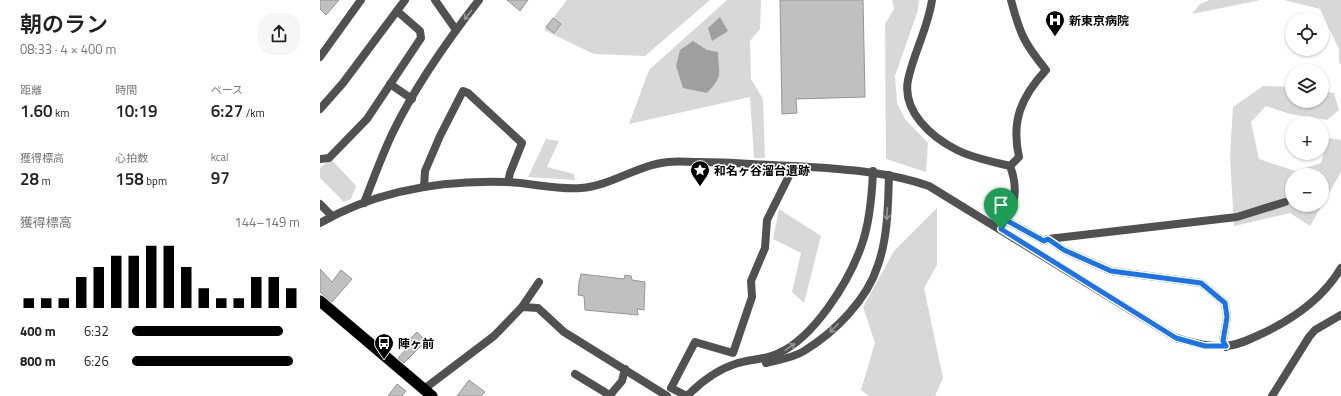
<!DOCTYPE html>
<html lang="ja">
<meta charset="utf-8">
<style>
:root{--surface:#fff;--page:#f6f6f6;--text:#222;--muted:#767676;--accent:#000}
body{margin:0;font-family:"Titillium Web","Noto Sans JP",sans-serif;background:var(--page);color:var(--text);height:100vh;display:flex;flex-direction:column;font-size:15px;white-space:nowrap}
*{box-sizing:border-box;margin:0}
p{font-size:13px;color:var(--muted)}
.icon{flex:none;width:22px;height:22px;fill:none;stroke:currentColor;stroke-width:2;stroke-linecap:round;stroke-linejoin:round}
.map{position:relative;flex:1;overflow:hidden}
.drawer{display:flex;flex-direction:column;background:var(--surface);width:320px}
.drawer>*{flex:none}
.controls{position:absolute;left:965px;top:12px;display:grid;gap:8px}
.controls a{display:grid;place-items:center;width:44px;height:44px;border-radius:50%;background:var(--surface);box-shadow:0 1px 3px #0004;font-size:20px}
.pin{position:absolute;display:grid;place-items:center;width:34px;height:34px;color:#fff;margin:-41px -17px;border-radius:50% 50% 50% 0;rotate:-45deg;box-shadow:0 0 4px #0007}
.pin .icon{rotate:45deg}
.round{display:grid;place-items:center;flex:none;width:42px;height:42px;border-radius:16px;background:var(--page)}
.head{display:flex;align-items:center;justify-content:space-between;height:68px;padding:0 20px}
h1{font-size:22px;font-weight:600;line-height:30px}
.metrics{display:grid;grid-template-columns:repeat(3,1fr);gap:6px;height:68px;padding:4px 20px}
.metrics div{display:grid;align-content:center}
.metrics b{font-size:17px;font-weight:600}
.metrics small{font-size:11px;font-weight:400}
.metrics p{font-size:11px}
.chart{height:112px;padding:8px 20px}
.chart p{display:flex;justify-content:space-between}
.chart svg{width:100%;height:72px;margin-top:4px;stroke:var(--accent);stroke-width:6}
ul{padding:0 20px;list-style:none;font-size:13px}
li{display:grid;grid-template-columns:64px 48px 1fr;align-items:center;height:30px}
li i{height:10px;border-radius:5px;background:var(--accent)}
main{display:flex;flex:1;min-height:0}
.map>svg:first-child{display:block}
.green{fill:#d8d8d8;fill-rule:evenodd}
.water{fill:#9f9f9f}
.building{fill:#c0c0c0;stroke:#959595}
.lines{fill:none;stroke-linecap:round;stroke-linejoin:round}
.trunk-casing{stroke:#dbdbdb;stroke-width:12}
.minor{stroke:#515151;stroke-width:8}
.tertiary{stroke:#515151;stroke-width:8}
.trunk{stroke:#000;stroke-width:11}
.oneway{stroke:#979797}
.route-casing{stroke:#fff;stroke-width:8}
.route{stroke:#1a73e8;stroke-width:5}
.labels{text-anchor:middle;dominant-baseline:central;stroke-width:3;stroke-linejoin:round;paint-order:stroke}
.poi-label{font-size:12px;font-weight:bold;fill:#000;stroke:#fff;text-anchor:start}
</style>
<main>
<section class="drawer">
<div class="head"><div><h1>朝のラン</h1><p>08:33 · 4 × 400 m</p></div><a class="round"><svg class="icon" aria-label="share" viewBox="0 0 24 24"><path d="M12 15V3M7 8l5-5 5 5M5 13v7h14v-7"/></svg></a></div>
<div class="metrics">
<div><p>距離</p><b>1.60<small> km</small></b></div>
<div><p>時間</p><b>10:19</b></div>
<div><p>ペース</p><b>6:27<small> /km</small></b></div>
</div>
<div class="metrics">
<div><p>獲得標高</p><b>28<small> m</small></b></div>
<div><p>心拍数</p><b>158<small> bpm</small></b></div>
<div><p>kcal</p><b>97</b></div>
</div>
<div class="chart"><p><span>獲得標高</span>144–149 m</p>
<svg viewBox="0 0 160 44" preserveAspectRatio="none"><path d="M5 44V38M15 44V38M25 44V38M35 44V25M45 44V19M55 44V12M65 44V12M75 44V6M85 44V6M95 44V19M105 44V32M115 44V38M125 44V38M135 44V25M145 44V25M155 44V32"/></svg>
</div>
<ul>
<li><b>400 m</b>6:32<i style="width:90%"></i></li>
<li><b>800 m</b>6:26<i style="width:96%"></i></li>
</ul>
</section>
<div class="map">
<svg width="1021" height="396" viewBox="0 0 1021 396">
<rect width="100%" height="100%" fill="#fff"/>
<g class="green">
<path d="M247,0H390L325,56L274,54L224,30Z"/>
<path d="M407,0H441L440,29L430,41L431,79L443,99L445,158H434L430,97L309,124L329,70Z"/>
<path d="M572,0H599L598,10L575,76L577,103L585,119L608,143L606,172L566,159L565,24L574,9Z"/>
<path d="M889,0H941L872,14L880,4Z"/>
<path d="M964,0H1021V63L1019,64V49L1000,9Z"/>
<path d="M943,86L972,87V101H1002V91L1014,93L1019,110L1007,120L970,114L946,106L931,122L939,159L975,171L1001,163L1008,138L1021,140V172L990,226L970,213L914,226L910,157L913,107ZM972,175H1002V205H972Z"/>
<path d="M226,139L239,141L227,167L254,174L255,180L208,177Z"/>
<path d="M11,159L36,186L31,199L24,202L0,178V168Z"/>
<path d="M617,208V265L604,288L623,378L615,396H549L541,390L555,343L543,307L574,251Z"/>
<path d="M459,209L501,236L484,303L472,292L481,253L453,239Z"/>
</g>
<g class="water">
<path d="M400,17L408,31L392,41L388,28Z"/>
<path d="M373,41L387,50L398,52C398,74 405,74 387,93L363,88L356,66L360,50Z"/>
</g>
<g class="building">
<path d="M0,0H19L6,15L0,9Z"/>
<path d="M187,0H208L200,11Z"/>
<path d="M460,0H543L545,97L476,99L477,113L462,114Z"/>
<path d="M233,18L241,24L234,33L226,27Z"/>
<path d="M0,269L12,282L21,270L32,279L12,302L0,292Z"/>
<path d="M261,274L304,279L305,275L311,276L312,280L325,282L324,310L317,309L318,315L265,310L264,296L258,295L259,282Z"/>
<path d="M97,332L106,341L84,363L78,358L87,348L84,345Z"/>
<path d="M149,380L165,392L161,396H137Z"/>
<path d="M77,384L86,391L82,396H68Z"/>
</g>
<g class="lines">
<defs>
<path id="trunk" d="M0,301L112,396"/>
</defs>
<use href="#trunk" class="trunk-casing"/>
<g class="minor">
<path d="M115,0L136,30"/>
<path d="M612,0C608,28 594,52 588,80C582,111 611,137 637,150C653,158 673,162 690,166C699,189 695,208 681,229"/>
<path d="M70,84L92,99"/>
<path d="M0,109L23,83L85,0"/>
<path d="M0,159L9,158L47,119L101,38L100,31L77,11"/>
<path d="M690,166L699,157C691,121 701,97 726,70C704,43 700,34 691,0"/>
<path d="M104,187L105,171L120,136L143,91L148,93L202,143L190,173L188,182"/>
<path d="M44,203C53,180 62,155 73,132C96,85 127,41 159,0"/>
<path d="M0,204L12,216"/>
<path d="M686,220L724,241L728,239L744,250L791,271L881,283L905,303L907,317L903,341L906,347"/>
<path d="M0,223C56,191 122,180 186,182C212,183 236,190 261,188C291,186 317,165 348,162C357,161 368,162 378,162C410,162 442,165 474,166L447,220L445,248L431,281L432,297L413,353L375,342L351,388L367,396"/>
<path d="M728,239L917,217L965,202"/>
<path d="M202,307L219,282"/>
<path d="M255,374L291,396"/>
<path d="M104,389L174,336L202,307L218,308L244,332L347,396"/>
<path d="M290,395L302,381L305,369"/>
<path d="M952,396L989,337L995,330L1021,315"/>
</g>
<g class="tertiary">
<path d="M0,57L41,0"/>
<path d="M474,166C520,169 565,171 609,186L856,338C872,342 887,347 904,346C916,346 928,340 939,335C972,320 1002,300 1021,268"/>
<path d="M446,363C458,360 473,358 484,351C515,332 547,300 558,265C568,236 568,205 569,175"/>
<path d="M367,396C380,383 396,370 415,364C429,359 445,360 459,353C494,337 528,283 541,247C550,223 552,196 553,171"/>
</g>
<use href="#trunk" class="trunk"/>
</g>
<defs><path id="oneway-shaft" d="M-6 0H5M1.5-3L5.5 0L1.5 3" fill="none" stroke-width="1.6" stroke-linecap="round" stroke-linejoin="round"/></defs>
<g class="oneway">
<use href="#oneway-shaft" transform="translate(148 15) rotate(129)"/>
<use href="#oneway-shaft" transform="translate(567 214) rotate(93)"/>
<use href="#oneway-shaft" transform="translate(514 328) rotate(135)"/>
<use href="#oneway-shaft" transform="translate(470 347) rotate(-34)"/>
</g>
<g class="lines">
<defs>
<path id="route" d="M686,220L724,241L728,239L744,250L791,271L881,283L905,303L907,317L903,341L906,346H885L856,338L681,229Z"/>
</defs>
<use href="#route" class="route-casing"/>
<use href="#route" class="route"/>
</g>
<defs>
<symbol id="hospital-pin" viewBox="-11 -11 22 30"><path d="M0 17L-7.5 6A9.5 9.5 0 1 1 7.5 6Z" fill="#000" stroke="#fff"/><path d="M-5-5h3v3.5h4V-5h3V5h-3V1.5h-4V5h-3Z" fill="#fff"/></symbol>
<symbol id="sight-pin" viewBox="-11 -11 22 30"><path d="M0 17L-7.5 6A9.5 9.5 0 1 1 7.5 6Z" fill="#000" stroke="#fff"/><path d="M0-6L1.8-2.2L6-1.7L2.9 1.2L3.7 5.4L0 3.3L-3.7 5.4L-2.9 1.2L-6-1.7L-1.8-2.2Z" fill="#fff"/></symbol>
<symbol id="bus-pin" viewBox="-11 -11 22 30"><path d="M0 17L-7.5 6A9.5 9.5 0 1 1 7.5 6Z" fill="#000" stroke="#fff"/><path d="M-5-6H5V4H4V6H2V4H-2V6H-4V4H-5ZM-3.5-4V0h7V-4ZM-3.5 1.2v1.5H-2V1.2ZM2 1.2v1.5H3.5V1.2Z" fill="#fff"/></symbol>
</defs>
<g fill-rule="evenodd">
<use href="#hospital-pin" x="724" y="9" width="22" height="30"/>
<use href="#sight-pin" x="369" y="159" width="22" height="30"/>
<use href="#bus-pin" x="53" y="332" width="22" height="30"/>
</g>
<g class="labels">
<g class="poi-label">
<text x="749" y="20">新東京病院</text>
<text x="394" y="170">和名ヶ谷溜台遺跡</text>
<text x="78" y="343">陣ヶ前</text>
</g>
</g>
</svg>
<div class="controls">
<a><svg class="icon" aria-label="locate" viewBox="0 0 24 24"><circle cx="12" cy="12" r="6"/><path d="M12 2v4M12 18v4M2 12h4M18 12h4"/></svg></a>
<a><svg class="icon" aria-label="layers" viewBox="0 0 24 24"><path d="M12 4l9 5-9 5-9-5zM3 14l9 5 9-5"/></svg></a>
<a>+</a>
<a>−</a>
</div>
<div class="pin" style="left:681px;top:229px;background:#1e9e55"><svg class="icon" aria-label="arrive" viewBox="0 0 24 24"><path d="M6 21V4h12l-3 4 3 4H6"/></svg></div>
</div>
</main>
